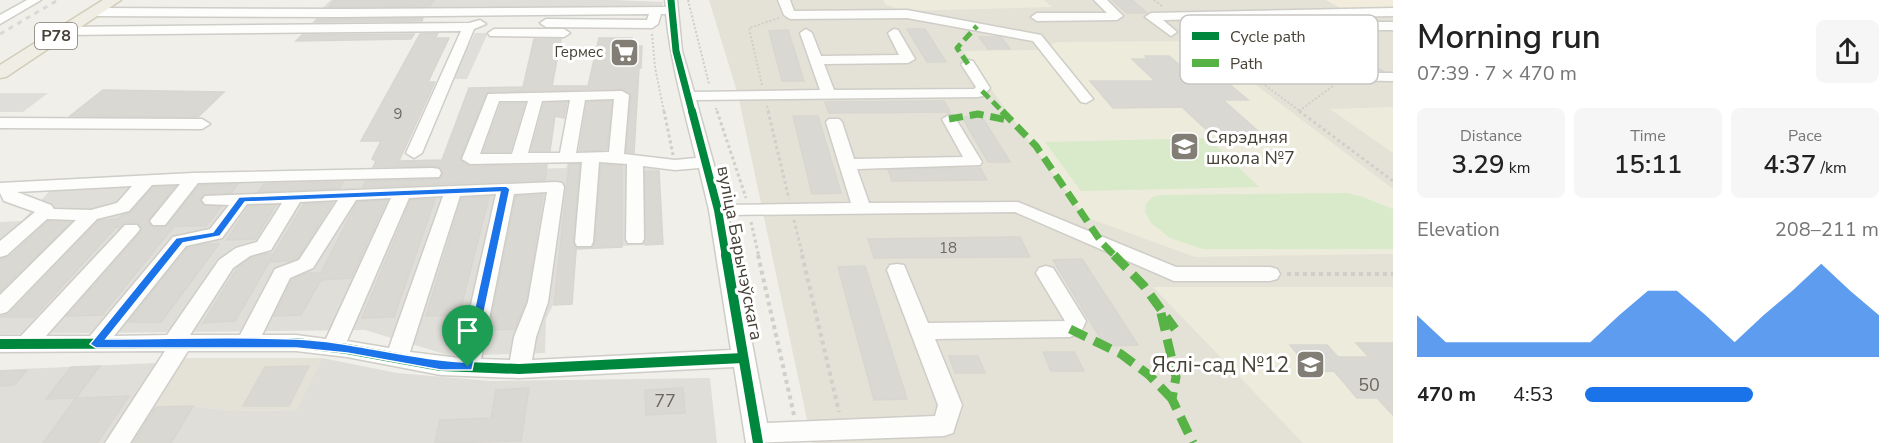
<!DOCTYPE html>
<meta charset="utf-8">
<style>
:root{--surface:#fff;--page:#f6f6f6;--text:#222;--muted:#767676;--accent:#1a73e8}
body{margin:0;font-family:"Nunito Sans",sans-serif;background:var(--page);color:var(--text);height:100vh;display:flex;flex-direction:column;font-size:22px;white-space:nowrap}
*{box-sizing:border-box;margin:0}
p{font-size:20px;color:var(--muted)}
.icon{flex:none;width:33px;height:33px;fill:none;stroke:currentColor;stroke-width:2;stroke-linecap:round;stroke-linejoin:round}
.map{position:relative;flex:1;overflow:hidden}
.panel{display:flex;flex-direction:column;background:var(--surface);width:510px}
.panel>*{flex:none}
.pin{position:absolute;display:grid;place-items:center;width:51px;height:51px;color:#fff;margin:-62px -26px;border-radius:50% 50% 50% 0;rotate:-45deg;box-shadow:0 0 6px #0007}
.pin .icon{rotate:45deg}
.round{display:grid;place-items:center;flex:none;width:63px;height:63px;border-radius:9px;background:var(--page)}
.head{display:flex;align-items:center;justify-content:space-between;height:102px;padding:0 24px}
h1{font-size:33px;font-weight:600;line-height:45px}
.metrics{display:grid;grid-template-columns:repeat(3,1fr);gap:9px;height:102px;padding:6px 24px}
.metrics div{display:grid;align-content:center;border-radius:9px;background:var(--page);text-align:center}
.metrics b{font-size:26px;font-weight:600}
.metrics small{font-size:16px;font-weight:400}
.metrics p{font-size:16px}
.chart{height:168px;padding:12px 24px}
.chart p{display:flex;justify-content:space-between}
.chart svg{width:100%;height:108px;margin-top:6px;fill:var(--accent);opacity:.7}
ul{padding:0 24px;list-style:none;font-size:20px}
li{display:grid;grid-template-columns:96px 72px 1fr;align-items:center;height:45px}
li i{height:15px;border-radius:8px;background:var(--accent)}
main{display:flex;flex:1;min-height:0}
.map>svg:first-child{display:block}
.residential{fill:#e4e1d7}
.commercial{fill:#f2ecdd}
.industrial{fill:#e0ded8}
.education{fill:#edebdc}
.green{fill:#d9eacb}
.parking{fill:#dfdeda}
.building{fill:#dad8d2;stroke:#d8d6d0;stroke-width:1.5}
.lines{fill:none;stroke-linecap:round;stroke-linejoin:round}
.minor-casing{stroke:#cecdc7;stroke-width:3}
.major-casing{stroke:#d2cdb8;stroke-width:3}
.path-far2{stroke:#d0cfca;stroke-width:2;stroke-dasharray:2 2;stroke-linecap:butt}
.path-far1{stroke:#d0cfca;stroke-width:3;stroke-dasharray:3 3;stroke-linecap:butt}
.path{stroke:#d0cfca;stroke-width:4;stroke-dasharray:4 4;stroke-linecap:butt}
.minor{fill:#fdfdfc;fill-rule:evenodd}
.major{fill:#f0eee4;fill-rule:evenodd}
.rail{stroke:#d9d9d8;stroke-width:3;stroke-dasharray:5 5;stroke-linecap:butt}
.quiet-far2{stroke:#57b346;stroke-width:5;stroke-dasharray:10 5;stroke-linecap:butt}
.quiet-far1{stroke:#57b346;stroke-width:7;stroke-dasharray:14 7;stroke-linecap:butt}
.quiet{stroke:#57b346;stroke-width:9;stroke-dasharray:18 9;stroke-linecap:butt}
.cycleway-far2-casing{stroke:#fff;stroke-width:10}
.cycleway-far1-casing{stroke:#fff;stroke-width:12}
.cycleway-casing{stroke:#fff;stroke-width:14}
.cycleway-far2{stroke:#00873e;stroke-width:7}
.cycleway-far1{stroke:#00873e;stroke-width:8}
.cycleway{stroke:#00873e;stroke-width:10}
.route{fill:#1a73e8;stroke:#fff;stroke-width:1.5;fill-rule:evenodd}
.labels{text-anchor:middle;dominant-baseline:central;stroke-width:6;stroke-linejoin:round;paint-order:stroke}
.far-poi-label{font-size:15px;fill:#464136;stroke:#fff;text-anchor:end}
.number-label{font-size:15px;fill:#6c685e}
.shield{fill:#fff;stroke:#7e7a72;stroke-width:1.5}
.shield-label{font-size:16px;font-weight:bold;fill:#464136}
.poi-label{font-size:18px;fill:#464136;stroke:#fff;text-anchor:start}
.street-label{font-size:18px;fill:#464136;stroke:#fff}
.near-number-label{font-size:18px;fill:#6c685e}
.near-poi-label{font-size:21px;fill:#464136;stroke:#fff;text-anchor:end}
.key{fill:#fff;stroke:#c8c6c3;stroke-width:1.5}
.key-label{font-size:16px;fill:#464136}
</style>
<main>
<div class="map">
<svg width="1393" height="443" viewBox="0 0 1393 443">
<rect width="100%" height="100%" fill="#f0efea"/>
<g class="residential">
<path d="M709,0H1326L1348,12L1393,11V443H812L738,95Z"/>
<path d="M180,358H322L296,410L231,411L193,406L153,407Z"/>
</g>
<path class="commercial" d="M1326,0H1393V11L1348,12Z"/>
<g class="industrial">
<path d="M331,0H613L663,2L662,8L319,11Z"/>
<path d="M569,159L656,166L659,171L663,244L577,248L572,304L553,305L546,319L545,353L451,356L365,330L0,334V222L22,221L57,183L566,168Z"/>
<path d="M322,358L397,373L491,381L710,378L717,443H0V370L178,362L153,407L193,406L231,411L296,410Z"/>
</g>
<g class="education">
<path d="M883,0H1044L1052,7L904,11L886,5Z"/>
<path d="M1198,41L1393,189V254L1195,257L1085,217L963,51L1039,50L1057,42Z"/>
<path d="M1393,107V153L1330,109Z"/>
<path d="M1153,287H1393V443H1303Z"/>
</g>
<g class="green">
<path d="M1208,138L1259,187L1081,191L1045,142Z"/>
<path d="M1347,193L1363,197L1393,209V249H1203L1170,238L1151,223L1145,212L1146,204L1152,197L1161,195Z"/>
</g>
<g class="parking">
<path d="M475,33H488L467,79H452Z"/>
<path d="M0,93H48L23,112H0Z"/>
</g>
<g class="building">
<path d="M335,0H434L430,6L329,7Z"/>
<path d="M1112,0H1132L1147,13H1127Z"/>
<path d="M423,18L422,21L314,22L317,19Z"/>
<path d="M907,29H925L946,62H927Z"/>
<path d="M788,30L804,81H782L769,31Z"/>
<path d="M438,33L435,38H449L428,82H435L399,161L442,160L469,88L523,87L534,39H561L552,86H588L599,38H632L631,46H642L641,68H639L634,153L626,152L631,95L623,89L488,92L460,160L470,166L547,165L545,180L363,187L366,181L439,179L443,174L441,168L433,166L373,167L376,161L372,159L381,141H361L420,34Z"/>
<path d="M414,34L411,39L296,41L302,35Z"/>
<path d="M979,37H1001L1010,49H988Z"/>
<path d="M1356,54L1383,71H1360L1335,55Z"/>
<path d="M1145,56H1169L1201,84H1229L1248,100H1223L1259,132H1209L1182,107L1113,108L1090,81H1155L1132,59H1148Z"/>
<path d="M103,90L224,92L198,117L70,116Z"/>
<path d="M612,101L607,150L579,151L587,102Z"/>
<path d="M944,101L950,112L829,113L825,102Z"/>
<path d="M567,102L564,118L555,116L550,151H531L544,103Z"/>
<path d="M501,103H525L510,152H483Z"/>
<path d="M793,116H818L841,193L812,194Z"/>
<path d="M962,117H982L1010,162H988Z"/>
<path d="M569,164H580L573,242L577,248H591L595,242L601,164L622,166V247L576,249L572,304L554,305Z"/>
<path d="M952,168H980L987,180L892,181L888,170Z"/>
<path d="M659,171L663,244L645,245V172Z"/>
<path d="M343,182L340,188L258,192L264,184Z"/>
<path d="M238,184L231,193L203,195L200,200L203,205L221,207L206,226H174L102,315L67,316L139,234L142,229L137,223H125L119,228L117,226L34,317H0L9,314L98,221L118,219L122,215L131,212L153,187L175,186L148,221L153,227H165L199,185Z"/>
<path d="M543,195L526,302L515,329L489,330L516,196Z"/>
<path d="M489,197L459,315L426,316L462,198Z"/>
<path d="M435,199L394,317L362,318L411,200Z"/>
<path d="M387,200L351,278L321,280L301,315L274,316L292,280L308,273H321L357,202Z"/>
<path d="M332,203L298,258L289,261L269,262L304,204Z"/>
<path d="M276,205L255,239L227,240L249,206Z"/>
<path d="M47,222H71L0,292V259L9,257Z"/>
<path d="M1020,237L1030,257L874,258L868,239Z"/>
<path d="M205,244H219L161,322H128L187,248Z"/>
<path d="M266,254H274L235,321L203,323L238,267L251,258Z"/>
<path d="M1082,259L1138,345L1105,346L1053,260Z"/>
<path d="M865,266L885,330L907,399L874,400L838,267Z"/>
<path d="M1356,343H1393V415L1377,398H1357L1334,371L1312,372L1290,345H1327L1338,357H1369Z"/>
<path d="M1043,352H1074L1084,371H1051Z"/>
<path d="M949,356H978L985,373H955Z"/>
<path d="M100,366L76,398L46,399L71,367Z"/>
<path d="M309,366L289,406H243L265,367Z"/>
<path d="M27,370L14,385L0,386V371Z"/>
<path d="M529,388L521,441L435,443L440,420L491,418L496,390Z"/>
<path d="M683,388L685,413L646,415L645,390Z"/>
<path d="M129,396L97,443H43L76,398Z"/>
<path d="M193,406L171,443H133L156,407Z"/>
</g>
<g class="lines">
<defs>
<g id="minor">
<path d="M27,0H41L0,24V15Z"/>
<path d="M665,0H677L682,51L694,92L820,90L800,33L806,29L812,33L821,56L899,55L888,33L894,29L898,30L915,59L908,63L824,64L834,90L974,89L976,87L961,64L968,60L973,61L990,88L983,96L978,97L696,100L725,205L851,203L826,122L829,119H839L842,122L854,159L963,157L942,119L949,115L954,116L982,162L980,165L857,169L869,203L1018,202L1176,267H1270L1277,269L1280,274L1277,279L1270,281H1174L1015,212L728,215L767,423L935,416L938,405L887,270L890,265L897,264L904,265L928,323L1065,321L1036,273L1039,268L1046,266L1053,268L1086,321L1081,332L1070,337L935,339L962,405L953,433L944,436L746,443L734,367L519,378L441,375L347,357L296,351H188L130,443H105L165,351L0,352V336H21L125,225H137L140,229L137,233L46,336H90L173,237L210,229L229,205L205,204L202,200L205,196L556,182L562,183L564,187L548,302L536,337L532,360L731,350L709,210L699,168L675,170L643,166L644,239L642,243H628L626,239L627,164L599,162L593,242L591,246H577L575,242L582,162L470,164L462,159L488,94L622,91L629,95L624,154L675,160L696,158C684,109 671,64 666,14H661L658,24L652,28L546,27L540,23L546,19L647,20L649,14L341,17L95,16L89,12L95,8L341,9L666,7ZM614,99L609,152L576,153L585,100ZM570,100L560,153H528L542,101ZM499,101H528L512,154H480ZM547,192L528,302L514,337L510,360L481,359L514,194ZM496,194L459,358L410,352L460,196ZM443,196L389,348L347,341L409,198ZM391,198L326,339L296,335H262L290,278L313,268L356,200ZM338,200L299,260L275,269L240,335H190L233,268L250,256L271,250L300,202ZM282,203L257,242L236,248L219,260L167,335L114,336L186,246L222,238L247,204Z"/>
<path d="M778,0H790L794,11L907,10L1041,35L1093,99L1086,103L1081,102L1033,41L907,18L790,19L784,15Z"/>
<path d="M1094,0H1107L1123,16L1117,20L1037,21L1031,17L1037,13H1107Z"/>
<path d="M1393,8V16L1163,20L1177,32L1171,36L1145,17L1151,13Z"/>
<path d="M1324,17L1335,22H1393V30H1334L1295,41L1344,73H1393V81L1336,80L1279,40L1281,37L1323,25L1318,21Z"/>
<path d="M480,20L486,24L474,29L422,153L414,158L406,153L461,31L64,35L58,31L64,27L469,23Z"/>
<path d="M494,29H564L570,33L564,37L490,36L488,33Z"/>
<path d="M0,118L202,119L210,124L202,129L0,128Z"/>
<path d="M433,168L439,169L441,173L439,177L198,183L165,225H153L150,221L180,184L152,185L129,211L97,219L7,312L0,314V295L76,220L47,219L7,255L0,257V241L35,212L4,201L0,193V183L193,173ZM132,186L117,203L91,210L54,209L51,205L17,192Z"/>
</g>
<path id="major" d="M103,0H121L6,77L0,78V65Z"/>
</defs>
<use href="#minor" class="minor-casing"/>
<use href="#major" class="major-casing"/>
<g class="path-far2">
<path d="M688,0L709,84"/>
<path d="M1154,0L1162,6"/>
<path d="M1188,28L1301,112"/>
<path d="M652,34L655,67L664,112"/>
<path d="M1198,37L1216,27"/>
<path d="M762,85L749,28L779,18"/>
<path d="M767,106L769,112"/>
<path d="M716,108L717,112"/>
<path d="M1299,111L1333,86"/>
</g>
<g class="path-far1">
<path d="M664,111L673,155"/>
<path d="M717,111L746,198"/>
<path d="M768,111L789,199"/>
<path d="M1299,111L1393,181"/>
<path d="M794,220L803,257"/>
<path d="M751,222L759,257"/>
</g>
<g class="path">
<path d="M758,255L794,415"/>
<path d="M802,255L839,412"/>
<path d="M1287,274H1393"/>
</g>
<use href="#minor" class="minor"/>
<use href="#major" class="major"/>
<path class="rail" d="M0,34L58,0"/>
<g class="quiet-far2">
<path d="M968,64L957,48L977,26"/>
<path d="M982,91L1003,112"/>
</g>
<g class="quiet-far1">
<path d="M1002,111L1036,146L1102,243L1116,257"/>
<path d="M949,119L978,114L1007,120"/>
</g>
<g class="quiet">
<path d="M1114,255L1144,286L1175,329"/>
<path d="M1161,313L1176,377L1172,399L1193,443"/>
<path d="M1070,329L1121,354L1149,375L1172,399"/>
</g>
<defs>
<path id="cycleway-far2" d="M671,0L676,51L692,112"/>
<path id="cycleway-far1" d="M692,111L718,210L726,257"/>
<g id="cycleway">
<path d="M726,255L758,443"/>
<path d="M0,344L296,343L347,349L441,366L519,369L743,358"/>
</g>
</defs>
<use href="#cycleway-far2" class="cycleway-far2-casing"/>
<use href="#cycleway-far1" class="cycleway-far1-casing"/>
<use href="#cycleway" class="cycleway-casing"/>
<use href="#cycleway-far2" class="cycleway-far2"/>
<use href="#cycleway-far1" class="cycleway-far1"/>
<use href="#cycleway" class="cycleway"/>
</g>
<path class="route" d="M506,186L510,189L472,370H441L347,353L296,348H96L90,344L176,238L213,232L239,197ZM500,192L463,362C406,359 351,341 295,339C232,336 169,339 106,339L183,243L220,236L245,202Z"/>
<defs>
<symbol id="supermarket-square" viewBox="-11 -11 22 22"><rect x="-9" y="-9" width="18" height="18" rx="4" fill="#827e75" stroke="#fff"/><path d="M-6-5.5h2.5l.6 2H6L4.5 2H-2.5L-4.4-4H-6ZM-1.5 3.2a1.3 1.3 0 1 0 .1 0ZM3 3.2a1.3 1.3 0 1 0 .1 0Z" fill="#fff"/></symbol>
<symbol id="school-square" viewBox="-11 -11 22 22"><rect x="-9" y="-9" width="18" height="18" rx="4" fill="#827e75" stroke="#fff"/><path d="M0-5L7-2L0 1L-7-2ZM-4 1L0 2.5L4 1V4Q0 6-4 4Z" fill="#fff"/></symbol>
</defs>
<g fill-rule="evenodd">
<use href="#supermarket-square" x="608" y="36" width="33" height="33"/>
<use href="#school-square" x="1168" y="130" width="33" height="33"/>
<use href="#school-square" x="1294" y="348" width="33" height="33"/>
</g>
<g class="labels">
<g class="far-poi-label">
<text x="603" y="52">Гермес</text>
</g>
<g class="number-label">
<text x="398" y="114">9</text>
<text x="948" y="248">18</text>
</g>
<rect class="shield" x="35" y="23" width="42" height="26" rx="4.5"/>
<g class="shield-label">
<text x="56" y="36">Р78</text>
</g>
<g class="poi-label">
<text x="1206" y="137">Сярэдняя<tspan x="1206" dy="21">школа №7</tspan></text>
</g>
<g class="street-label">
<text transform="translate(740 253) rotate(79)">вуліца Барычэўскага</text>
</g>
<g class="near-number-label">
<text x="1369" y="385">50</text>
<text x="665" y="401">77</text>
</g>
<g class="near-poi-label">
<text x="1289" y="365">Яслі-сад №12</text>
</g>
</g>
<rect x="1180" y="15" width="198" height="69" rx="9" class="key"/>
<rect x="1192" y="32" width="27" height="8" fill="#00873e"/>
<rect x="1192" y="59" width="27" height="8" fill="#57b346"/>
<g class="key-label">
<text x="1230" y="42">Cycle path</text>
<text x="1230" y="69">Path</text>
</g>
</svg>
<div class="pin" style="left:468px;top:367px;background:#1e9e55"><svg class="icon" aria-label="arrive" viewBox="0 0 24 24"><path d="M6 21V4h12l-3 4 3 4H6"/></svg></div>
</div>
<section class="panel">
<div class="head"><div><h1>Morning run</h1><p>07:39 · 7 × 470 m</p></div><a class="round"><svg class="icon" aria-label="share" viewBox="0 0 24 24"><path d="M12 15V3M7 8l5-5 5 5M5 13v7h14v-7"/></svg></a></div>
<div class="metrics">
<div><p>Distance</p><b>3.29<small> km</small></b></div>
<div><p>Time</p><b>15:11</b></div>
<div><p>Pace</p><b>4:37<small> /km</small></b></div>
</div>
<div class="chart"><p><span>Elevation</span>208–211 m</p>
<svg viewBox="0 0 160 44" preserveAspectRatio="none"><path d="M0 44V27L10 38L20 38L30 38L40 38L50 38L60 38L70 27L80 17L90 17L100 27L110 38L120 27L130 17L140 6L150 17L160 27V44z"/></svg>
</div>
<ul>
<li><b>470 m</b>4:53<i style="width:57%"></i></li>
</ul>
</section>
</main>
